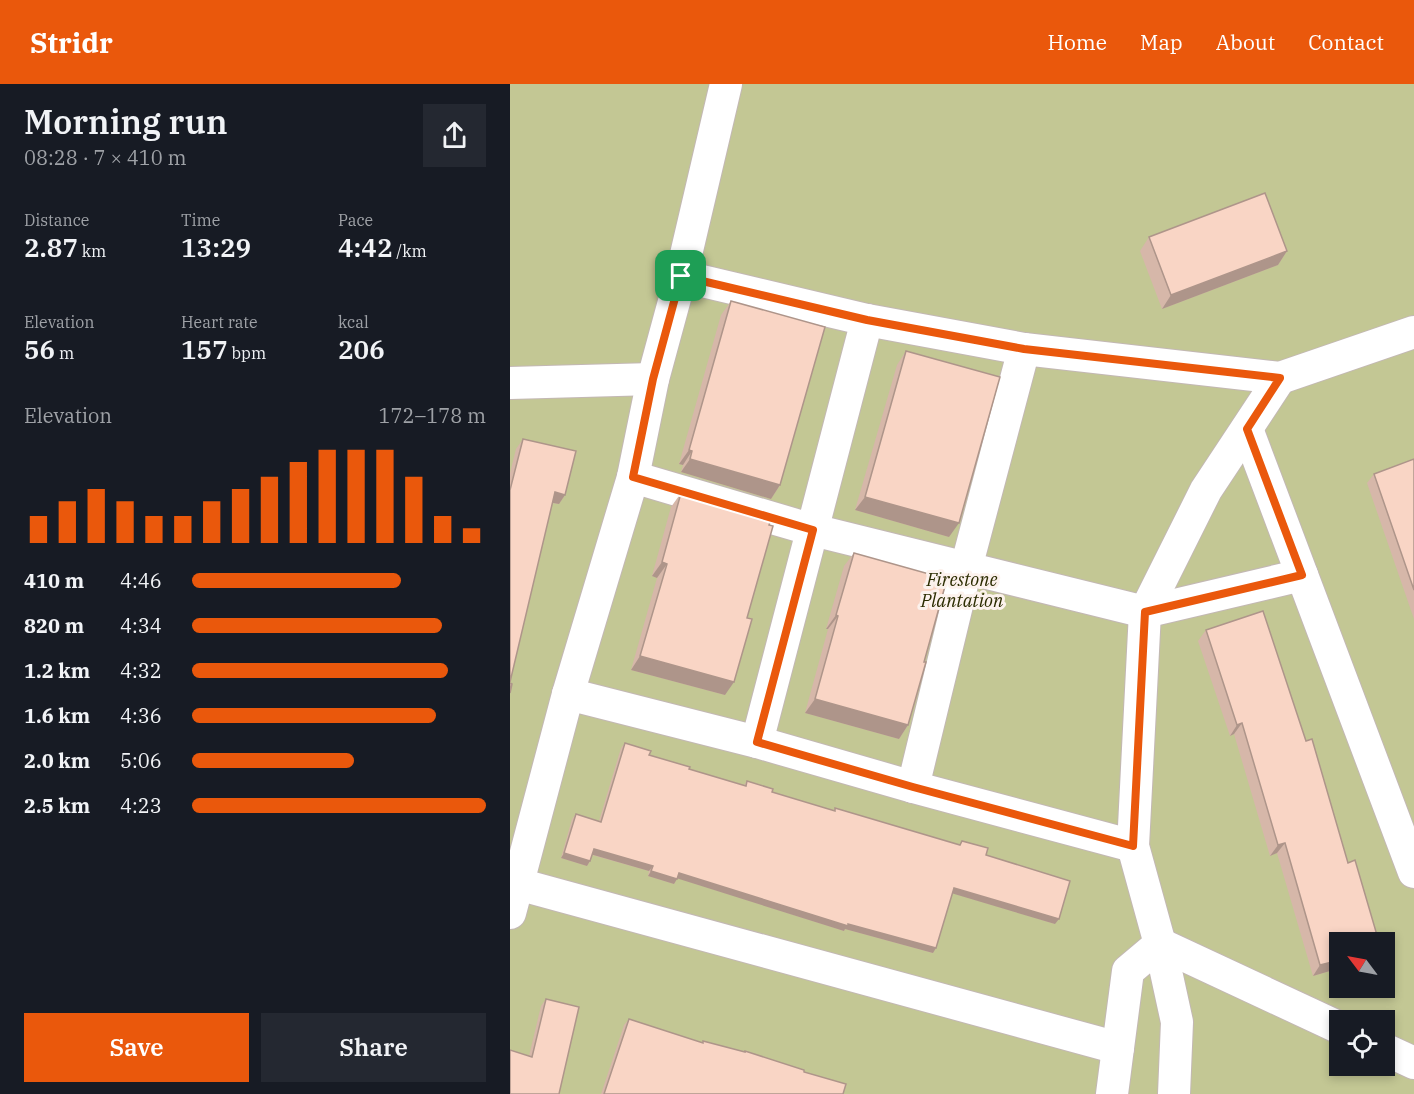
<!DOCTYPE html>
<meta charset="utf-8">
<style>
:root{--surface:#171b24;--page:#242831;--text:#f1f3f6;--muted:#9ea1a6;--accent:#ea580c}
body{margin:0;font-family:"IBM Plex Serif",serif;background:var(--page);color:var(--text);height:100vh;display:flex;flex-direction:column;font-size:22px;white-space:nowrap}
*{box-sizing:border-box;margin:0}
p{font-size:20px;color:var(--muted)}
.icon{flex:none;width:33px;height:33px;fill:none;stroke:currentColor;stroke-width:2;stroke-linecap:round;stroke-linejoin:round}
.map{position:relative;flex:1;overflow:hidden}
.panel{display:flex;flex-direction:column;background:var(--surface);width:510px}
.panel>*{flex:none}
.needle{width:39px;rotate:302deg}
.controls{position:absolute;left:819px;top:848px;display:grid;gap:12px}
.controls a{display:grid;place-items:center;width:66px;height:66px;border-radius:0px;background:var(--surface);box-shadow:0 3px 9px #0003;font-size:30px}
.pin{position:absolute;display:grid;place-items:center;width:51px;height:51px;color:#fff;margin:-26px;border-radius:12px;box-shadow:0 3px 9px #0006}
.round{display:grid;place-items:center;flex:none;width:63px;height:63px;border-radius:0px;background:var(--page)}
.head{display:flex;align-items:center;justify-content:space-between;height:102px;padding:0 24px}
h1{font-size:33px;font-weight:600;line-height:45px}
.stats{display:grid;grid-template-columns:repeat(3,1fr);gap:9px;height:102px;padding:6px 24px}
.stats div{display:grid;align-content:center}
.stats b{font-size:26px;font-weight:600}
.stats small{font-size:16px;font-weight:400}
.stats p{font-size:16px}
.chart{height:168px;padding:12px 24px}
.chart p{display:flex;justify-content:space-between}
.chart svg{width:100%;height:108px;margin-top:6px;stroke:var(--accent);stroke-width:6}
.cta{display:flex;gap:12px;margin-top:auto;padding:12px 24px}
.cta a{flex:1;height:69px;border-radius:0px;background:var(--accent);color:#fff;font-size:24px;font-weight:600;line-height:69px;text-align:center}
.cta a+a{background:var(--page);color:var(--text)}
ul{padding:0 24px;list-style:none;font-size:20px}
li{display:grid;grid-template-columns:96px 72px 1fr;align-items:center;height:45px}
li i{height:15px;border-radius:8px;background:var(--accent)}
header{display:flex;align-items:center;gap:36px;box-sizing:border-box;height:84px;padding:0 30px;background:var(--accent);color:#fff}
header strong{font-size:28px}
nav{display:flex;gap:33px;margin-inline-start:auto;font-size:21px}
main{display:flex;flex:1;min-height:0}
.map>svg:first-child{display:block}
.green{fill:#c3c794;fill-rule:evenodd}
.lines{fill:none;stroke-linecap:round;stroke-linejoin:round}
.street-casing{stroke:#c3b8b4;stroke-width:34}
.street{stroke:#fff;stroke-width:32}
.wall{fill:#d6b7a9}
.shaded-wall{fill:#ae958a}
.building{fill:#f9d5c5;stroke:#ae958a;stroke-width:1.5}
.route-casing{stroke:#fff;stroke-width:12}
.route{stroke:#ea580c;stroke-width:8}
.labels{text-anchor:middle;dominant-baseline:central;stroke-width:6;stroke-linejoin:round;paint-order:stroke}
.park-label{font-size:18px;font-style:italic;fill:#2b2c00;stroke:#fcf2ed}
</style>
<header>
<strong>Stridr</strong>
<nav><a>Home</a><a>Map</a><a>About</a><a>Contact</a></nav>
</header>
<main>
<section class="panel">
<div class="head"><div><h1>Morning run</h1><p>08:28 · 7 × 410 m</p></div><a class="round"><svg class="icon" aria-label="share" viewBox="0 0 24 24"><path d="M12 15V3M7 8l5-5 5 5M5 13v7h14v-7"/></svg></a></div>
<div class="stats">
<div><p>Distance</p><b>2.87<small> km</small></b></div>
<div><p>Time</p><b>13:29</b></div>
<div><p>Pace</p><b>4:42<small> /km</small></b></div>
</div>
<div class="stats">
<div><p>Elevation</p><b>56<small> m</small></b></div>
<div><p>Heart rate</p><b>157<small> bpm</small></b></div>
<div><p>kcal</p><b>206</b></div>
</div>
<div class="chart"><p><span>Elevation</span>172–178 m</p>
<svg viewBox="0 0 160 44" preserveAspectRatio="none"><path d="M5 44V33M15 44V27M25 44V22M35 44V27M45 44V33M55 44V33M65 44V27M75 44V22M85 44V17M95 44V11M105 44V6M115 44V6M125 44V6M135 44V17M145 44V33M155 44V38"/></svg>
</div>
<ul>
<li><b>410 m</b>4:46<i style="width:71%"></i></li>
<li><b>820 m</b>4:34<i style="width:85%"></i></li>
<li><b>1.2 km</b>4:32<i style="width:87%"></i></li>
<li><b>1.6 km</b>4:36<i style="width:83%"></i></li>
<li><b>2.0 km</b>5:06<i style="width:55%"></i></li>
<li><b>2.5 km</b>4:23<i style="width:100%"></i></li>
</ul>
<div class="cta"><a>Save</a><a>Share</a></div>
</section>
<div class="map">
<svg width="904" height="1010" viewBox="0 0 904 1010">
<rect width="100%" height="100%" fill="#fcf2ed"/>
<path class="green" d="M0,0H904V1010H0ZM830,858H874V903H830ZM830,936H874V981H830Z"/>
<g class="lines">
<defs>
<g id="street">
<path d="M171,192L357,236L514,265L770,294L904,248"/>
<path d="M0,299L143,295"/>
<path d="M737,345L904,788"/>
<path d="M123,393L303,446L635,528L792,491"/>
<path d="M58,610L247,658L403,703L623,762"/>
<path d="M247,658L357,236"/>
<path d="M403,703L456,484L514,265"/>
<path d="M8,800L608,964"/>
<path d="M0,829L58,610L123,393L143,295L171,192L216,0"/>
<path d="M874,965L904,979"/>
<path d="M602,1010L618,887L650,860L830,944"/>
<path d="M664,1010L667,938L650,860L623,762L635,528L696,406L770,294"/>
</g>
</defs>
<use href="#street" class="street-casing"/>
<use href="#street" class="street"/>
</g>
<g class="wall">
<path d="M639,153L777,167L768,181L652,225L630,167Z"/>
<path d="M221,217L270,401L261,415L171,388L173,381L169,380L211,231Z"/>
<path d="M396,267L439,453L345,426L387,281Z"/>
<path d="M13,355L55,411L49,420L42,419L0,598V389L6,365Z"/>
<path d="M904,375V535L857,399L864,390Z"/>
<path d="M171,409L237,534L215,611L121,586L147,494L142,492L161,423Z"/>
<path d="M344,469L414,578L398,641L389,655L295,629L318,545H316L334,482Z"/>
<path d="M696,546L830,858V884L803,892L767,769L760,772L724,650L720,652L688,557Z"/>
<path d="M115,659L139,671L179,685L234,701L237,697L262,708L324,727L325,724L449,761L452,757L476,771L545,840L442,809L423,869L335,845L334,847L167,794L164,800L138,792L139,787L82,771L80,777L77,782L51,774L62,735L66,730L89,737L111,664Z"/>
<path d="M36,915L49,1010L19,972L31,922Z"/>
<path d="M119,935L192,959L193,957L294,988L333,1010H91L114,941Z"/>
</g>
<g class="shaded-wall">
<path d="M777,167L768,181L652,225L661,211Z"/>
<path d="M179,366L182,367L173,381L169,380Z"/>
<path d="M180,375L270,401L261,415L171,388Z"/>
<path d="M45,408L55,411L49,420L38,418Z"/>
<path d="M355,413L449,439L439,453L345,426Z"/>
<path d="M152,478L157,480L147,494L142,492Z"/>
<path d="M326,531L328,532L318,545H316Z"/>
<path d="M130,572L224,598L215,611L121,586Z"/>
<path d="M305,615L398,641L389,655L295,629Z"/>
<path d="M732,639L724,650L720,652L727,641Z"/>
<path d="M775,759L767,769L760,772L768,761Z"/>
<path d="M84,765L143,782L139,787L80,770Z"/>
<path d="M54,769L80,777L77,782L51,774Z"/>
<path d="M141,787L167,795L164,800L138,792Z"/>
<path d="M169,789L338,840L426,864L423,869L335,845L334,847L166,794Z"/>
<path d="M444,804L549,835L545,840L441,809Z"/>
<path d="M830,876V884L803,892L810,881Z"/>
</g>
<g class="building">
<path d="M755,109L777,167L661,211L639,153Z"/>
<path d="M221,217L315,243L270,401L180,375L182,367L179,366Z"/>
<path d="M396,267L490,293L449,439L355,413Z"/>
<path d="M13,355L66,367L55,411L45,408L0,598V406Z"/>
<path d="M904,375V506L864,390Z"/>
<path d="M171,409L261,436L259,441L263,442L237,534L242,535L224,598L130,572L157,480L152,478Z"/>
<path d="M344,469L437,495L414,578H416L398,641L305,615L328,532L326,531Z"/>
<path d="M753,527L796,657L802,655L838,779L845,776L869,858H830V876L810,881L775,759L768,761L732,639L727,641L696,546Z"/>
<path d="M0,599L2,600L0,609Z"/>
<path d="M115,659L141,667L139,671L180,683L179,685L236,702L237,697L263,705L262,708L325,727V724L450,761L452,757L478,764L476,771L560,797L549,835L444,804L426,864L338,840V842L169,789L167,795L141,787L143,782L84,765L80,777L54,769L66,730L91,738Z"/>
<path d="M36,915L69,923L49,1010H0V966L22,973Z"/>
<path d="M119,935L193,959V957L235,968V967L294,986V988L336,1000L333,1010H94Z"/>
</g>
<g class="lines">
<defs>
<path id="route" d="M171,192L357,236L514,265L770,294L737,345L792,491L635,528L623,762L403,703L247,658L303,446L123,393L143,295Z"/>
</defs>
<use href="#route" class="route-casing"/>
<use href="#route" class="route"/>
</g>
<g class="labels">
<g class="park-label">
<text x="452" y="495">Firestone<tspan x="452" dy="21">Plantation</tspan></text>
</g>
</g>
</svg>
<div class="controls">
<a><svg class="needle" viewBox="-14 -14 28 28"><path d="M0-13l5 13h-10z" fill="#e53935"/><path d="M0 13l5-13h-10z" fill="#9ea1a6"/></svg></a>
<a><svg class="icon" aria-label="locate" viewBox="0 0 24 24"><circle cx="12" cy="12" r="6"/><path d="M12 2v4M12 18v4M2 12h4M18 12h4"/></svg></a>
</div>
<div class="pin" style="left:171px;top:192px;background:#1e9e55"><svg class="icon" aria-label="arrive" viewBox="0 0 24 24"><path d="M6 21V4h12l-3 4 3 4H6"/></svg></div>
</div>
</main>
